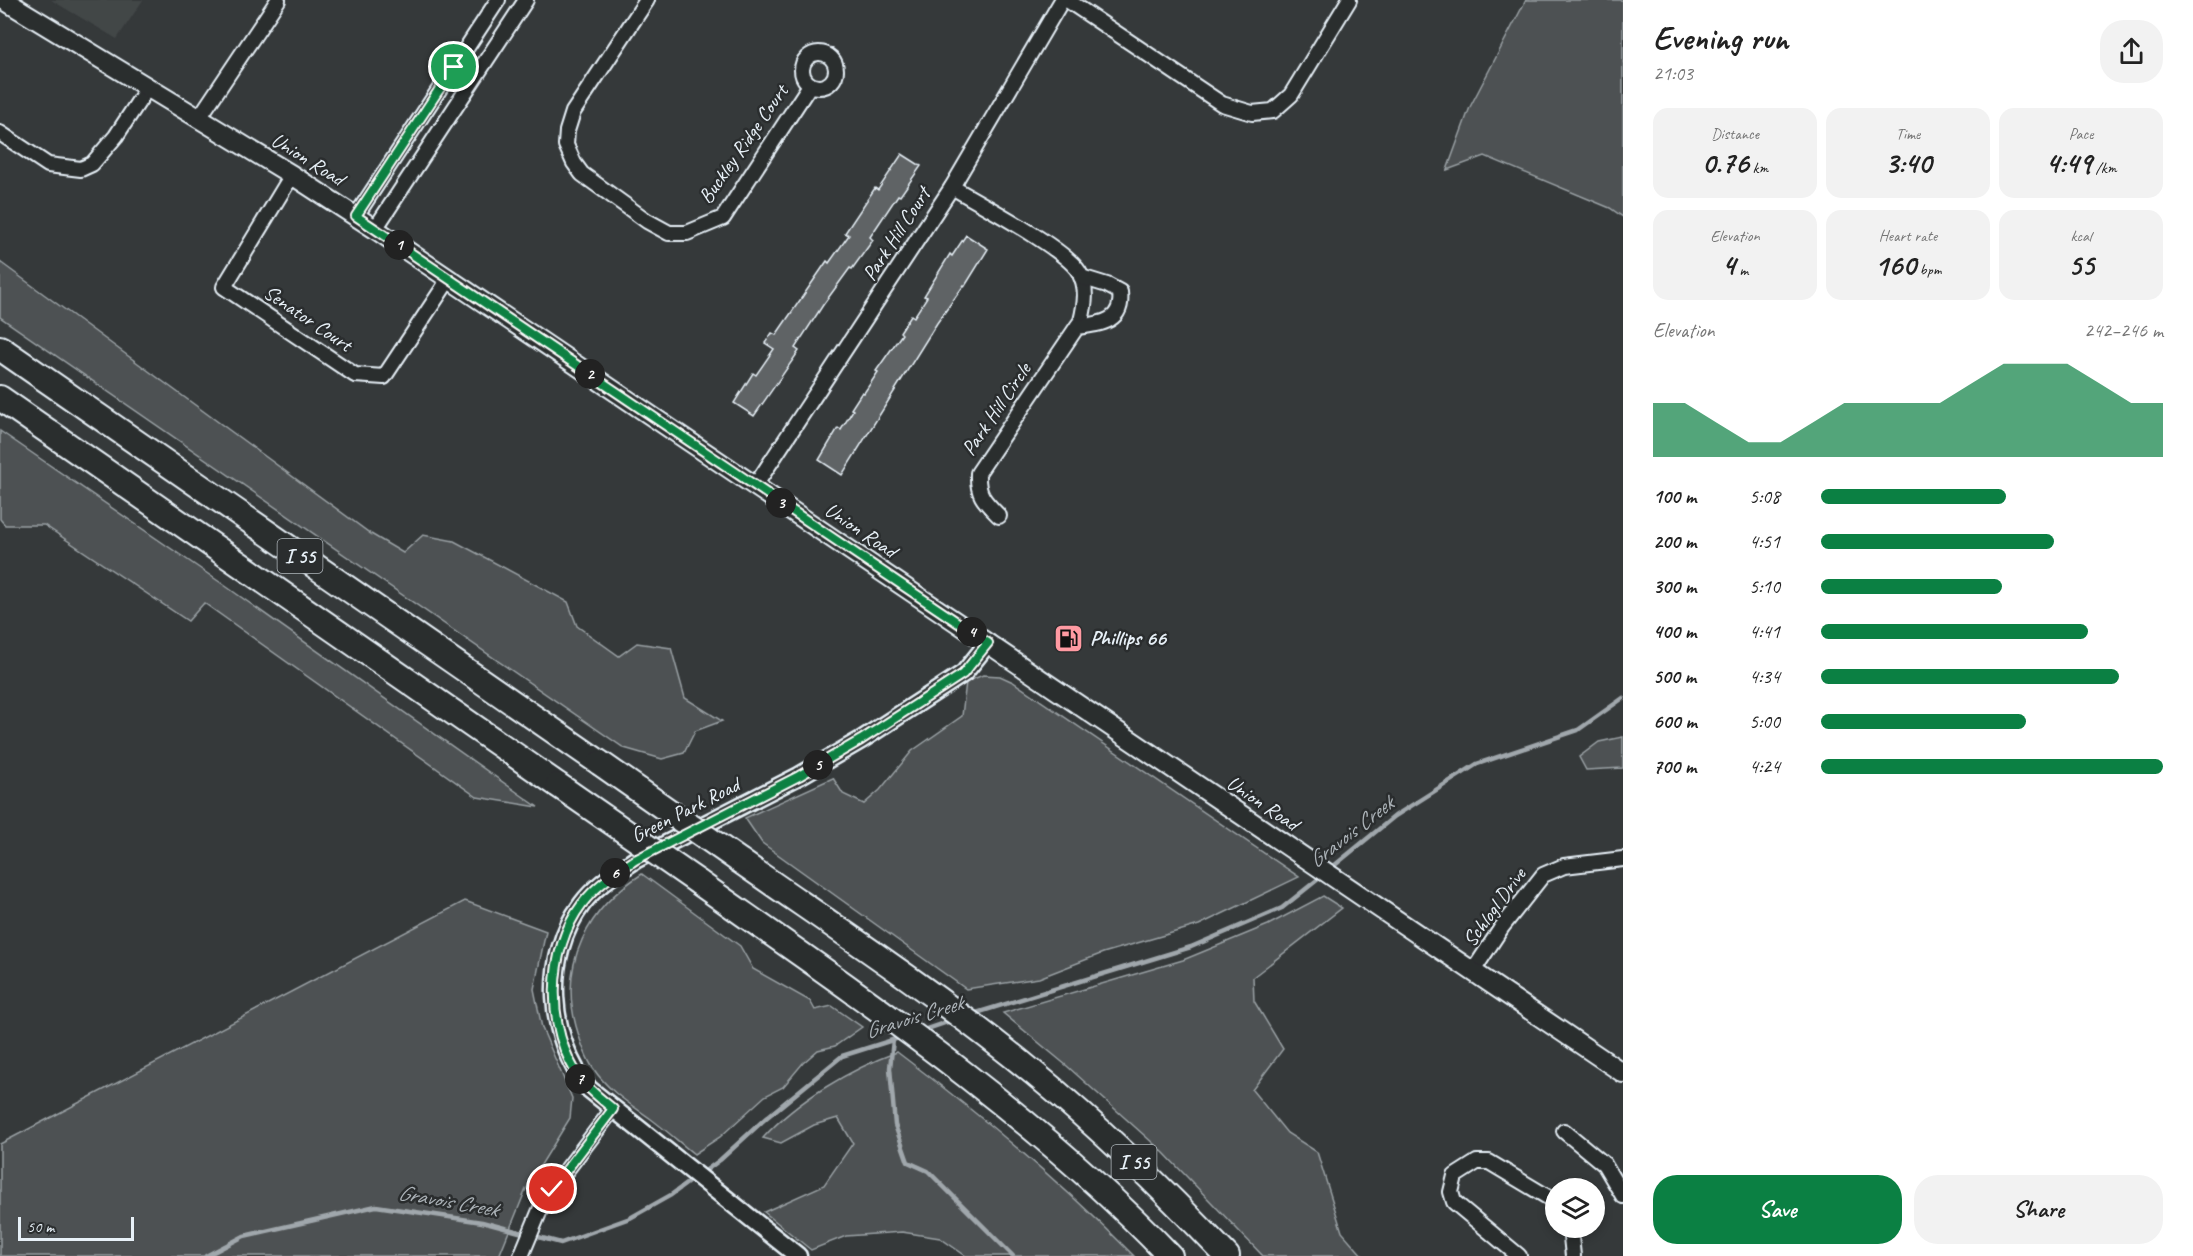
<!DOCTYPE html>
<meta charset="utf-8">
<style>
:root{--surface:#fff;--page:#f2f2f2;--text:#222;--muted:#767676;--accent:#0b8043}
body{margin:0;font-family:Caveat,sans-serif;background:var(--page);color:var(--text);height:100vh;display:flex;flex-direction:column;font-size:22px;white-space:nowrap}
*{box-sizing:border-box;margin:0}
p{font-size:20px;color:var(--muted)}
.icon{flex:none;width:33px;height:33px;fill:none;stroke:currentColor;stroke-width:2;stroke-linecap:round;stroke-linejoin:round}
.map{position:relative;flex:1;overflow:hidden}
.details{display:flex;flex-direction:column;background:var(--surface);width:570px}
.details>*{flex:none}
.tools{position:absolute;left:1545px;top:1178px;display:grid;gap:12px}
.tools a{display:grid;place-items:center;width:60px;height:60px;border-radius:50%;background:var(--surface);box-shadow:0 3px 9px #0003;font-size:30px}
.scale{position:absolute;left:18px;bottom:15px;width:116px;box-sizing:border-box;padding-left:6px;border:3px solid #e8f1f8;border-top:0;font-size:16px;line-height:21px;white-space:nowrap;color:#e8f1f8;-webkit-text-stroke:4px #2a2d2e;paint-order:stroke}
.pin{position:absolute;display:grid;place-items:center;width:51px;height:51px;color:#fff;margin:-26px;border:3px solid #fff;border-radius:50%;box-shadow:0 2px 6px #0007}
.km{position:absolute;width:30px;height:30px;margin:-15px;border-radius:50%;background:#222;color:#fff;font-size:16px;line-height:30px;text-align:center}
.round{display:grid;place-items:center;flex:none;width:63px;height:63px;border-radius:24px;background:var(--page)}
.overview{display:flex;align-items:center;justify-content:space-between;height:102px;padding:0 30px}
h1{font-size:33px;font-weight:700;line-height:45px}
.metrics{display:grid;grid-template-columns:repeat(3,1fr);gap:9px;height:102px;padding:6px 30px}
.metrics div{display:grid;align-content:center;border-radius:15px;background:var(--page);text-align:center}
.metrics b{font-size:30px;font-weight:700}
.metrics small{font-size:16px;font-weight:400}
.metrics p{font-size:16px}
.chart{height:168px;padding:12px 30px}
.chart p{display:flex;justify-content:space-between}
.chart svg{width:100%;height:108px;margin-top:6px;fill:var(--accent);opacity:.7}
.cta{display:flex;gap:12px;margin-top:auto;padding:12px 30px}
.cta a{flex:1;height:69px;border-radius:24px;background:var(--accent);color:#fff;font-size:24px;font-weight:700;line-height:69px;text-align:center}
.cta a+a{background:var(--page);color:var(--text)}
ul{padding:0 30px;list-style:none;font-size:20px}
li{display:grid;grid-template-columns:96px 72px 1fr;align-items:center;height:45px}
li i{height:15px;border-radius:8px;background:var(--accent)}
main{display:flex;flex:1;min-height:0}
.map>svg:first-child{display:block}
.built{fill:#424647}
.green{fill:#4d5152;stroke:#9aa1a5;stroke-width:1.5}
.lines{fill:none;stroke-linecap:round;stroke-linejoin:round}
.stream{stroke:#a0a7ac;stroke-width:4.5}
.building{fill:#5f6365;stroke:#e8f1f8;stroke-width:1.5}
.minor-casing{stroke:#e8f1f8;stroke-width:18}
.tertiary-casing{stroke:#e8f1f8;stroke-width:21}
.secondary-casing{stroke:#e8f1f8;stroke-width:22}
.motorway-casing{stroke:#e8f1f8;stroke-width:28}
.minor{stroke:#2a2d2e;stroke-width:14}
.tertiary{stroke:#2a2d2e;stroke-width:16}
.secondary{stroke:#2a2d2e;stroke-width:18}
.motorway{stroke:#2a2d2e;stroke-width:24}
.motorway-bridge-casing{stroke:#e8f1f8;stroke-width:28;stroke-linecap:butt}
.motorway-bridge{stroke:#2a2d2e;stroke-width:24}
.route-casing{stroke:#fff;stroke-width:12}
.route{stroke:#0b8043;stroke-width:8}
.labels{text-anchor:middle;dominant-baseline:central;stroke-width:5;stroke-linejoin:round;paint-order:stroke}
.shield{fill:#2a2d2e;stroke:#afb6bb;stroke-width:1.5}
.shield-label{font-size:20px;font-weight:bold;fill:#e8f1f8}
.street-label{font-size:21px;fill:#e8f1f8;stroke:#2a2d2e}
.poi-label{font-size:21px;font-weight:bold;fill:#e8f1f8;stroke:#2a2d2e;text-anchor:start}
.water-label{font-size:22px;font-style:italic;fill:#acb3b8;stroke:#2a2d2e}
</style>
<main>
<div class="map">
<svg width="1623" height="1256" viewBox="0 0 1623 1256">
<rect width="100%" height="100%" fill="#35393a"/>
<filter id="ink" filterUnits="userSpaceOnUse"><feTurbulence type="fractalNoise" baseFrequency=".0167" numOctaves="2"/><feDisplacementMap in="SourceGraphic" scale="12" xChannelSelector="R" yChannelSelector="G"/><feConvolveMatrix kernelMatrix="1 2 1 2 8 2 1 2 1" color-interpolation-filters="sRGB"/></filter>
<g filter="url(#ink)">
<path class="built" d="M51,0H143L117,39Z"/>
<g class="green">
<path d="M1526,0H1623V217L1610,208L1485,156L1447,170L1470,107Z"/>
<path d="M0,262L371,534L403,553L423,535L454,541L568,602L577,626L619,656L637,643L671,648L685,698L722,721L695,731L684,753L662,759L624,748L0,317Z"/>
<path d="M0,431L224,585L538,807L477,797L204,603L188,621L44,525H5L0,519Z"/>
<path d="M983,675L1000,676L1013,682L1299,877L1199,925L1103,953L1039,978L966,989L762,843L745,818L833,778L843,794L864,804L880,790L912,751L962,716L966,682Z"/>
<path d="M1623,737V768L1586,770L1579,757L1599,742Z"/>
<path d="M642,874L740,946L753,969L810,1001L815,1010L832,1006L862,1027L835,1046L818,1050L803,1063L783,1087L765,1096L720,1137L694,1154C680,1143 666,1130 651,1119C630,1104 608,1091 593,1068C585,1056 580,1040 576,1026C559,963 588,908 642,874Z"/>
<path d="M1323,896L1342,908L1253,977L1254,1001L1283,1049L1252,1090L1287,1133L1317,1152L1342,1232L1363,1256H1263L1164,1153L1067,1066L1003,1013L1183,960L1268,925Z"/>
<path d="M465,901L546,931L534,989L542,1028L572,1098L570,1118L526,1189L499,1256H0V1144Z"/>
<path d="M897,1052C982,1116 1059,1180 1134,1256H966L940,1238L902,1232L846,1236L811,1250L764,1212L824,1185L853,1143L838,1118L814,1125L781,1143L763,1138C796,1101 851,1069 897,1052Z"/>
</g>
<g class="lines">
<g class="stream">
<path d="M1330,869L1395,816L1477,764L1578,730L1623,698"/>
<path d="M973,1014L1191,947L1282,908L1322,876"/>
<path d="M921,1031L953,1020"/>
<path d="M893,1040L890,1068L895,1125L908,1162L928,1171L1013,1256"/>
<path d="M701,1174L720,1160L766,1118L842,1056L902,1037"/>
<path d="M206,1256L244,1236L376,1206L482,1222L561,1243L630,1218L671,1195L694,1178"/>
</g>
</g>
<g class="building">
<path d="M902,154L921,166L900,196L898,195L870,237L873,240L852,269L850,268L823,305L795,348L799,351L754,416L734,403L753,373L756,375L774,349L765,343L772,333L776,335L827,261L829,263L849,235L845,233L875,188L878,190Z"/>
<path d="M966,235L988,249L965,286L964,285L937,323L842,475L819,460L838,428L841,430L853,410L851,409L862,392L864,393L878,372L876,371L902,334L900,332L911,315L914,317L927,297L924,296L950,254L952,256Z"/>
</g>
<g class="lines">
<defs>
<g id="minor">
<path d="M647,0L573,112L567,131L566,145L574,163L582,174L647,221L669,233H687L723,218L810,85"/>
<path d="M1067,0L1222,104L1252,113L1273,111L1291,95L1349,0"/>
<circle cx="819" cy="70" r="17"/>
<path d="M199,118L278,0"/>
<path d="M0,133L48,165L81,169L92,164L116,136L148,87"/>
<path d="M292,175L224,287L355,375L384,377L449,279"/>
<path d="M952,187C979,203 1066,249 1079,272C1088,287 1085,305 1081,321L978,473C977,495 984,501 999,516"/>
<path d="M356,216L498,0"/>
<path d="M375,229L526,0"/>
<path d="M1077,327C1101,324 1124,322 1120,292L1107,285L1081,277"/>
<path d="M755,486L952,187L1062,0"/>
<path d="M1473,971L1502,927L1543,875L1564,866L1623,859"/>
<path d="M1564,1131L1604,1164L1623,1196"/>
<path d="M1570,1227L1573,1256"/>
<path d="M521,1256L543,1203L552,1189L613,1109"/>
<path d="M1519,1256L1454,1202L1451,1192L1455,1176L1477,1162H1489L1556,1202"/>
</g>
<path id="tertiary" d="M798,1256L589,1089C548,1039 542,957 582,904C596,885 616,873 635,860L799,776L861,740L964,673L988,643"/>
<path id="secondary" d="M4,0L292,175L375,229L1623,1073"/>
<g id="motorway">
<path d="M0,348L600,763"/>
<path d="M0,398L558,785"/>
<path d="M740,861C839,930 941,997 1035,1074C1103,1130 1166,1192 1227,1256"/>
<path d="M698,882C863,998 1030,1110 1170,1256"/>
</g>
</defs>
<use href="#minor" class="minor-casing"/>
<use href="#tertiary" class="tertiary-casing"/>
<use href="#secondary" class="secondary-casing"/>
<use href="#motorway" class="motorway-casing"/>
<use href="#minor" class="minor"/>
<use href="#tertiary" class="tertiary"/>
<use href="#secondary" class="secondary"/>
<use href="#motorway" class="motorway"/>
<defs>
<g id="motorway-bridge">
<path d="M600,763L740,861"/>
<path d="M558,785L698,882"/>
</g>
</defs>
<use href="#motorway-bridge" class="motorway-bridge-casing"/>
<use href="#motorway-bridge" class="motorway-bridge"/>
</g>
</g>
<g class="lines" filter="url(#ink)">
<defs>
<path id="route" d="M454,67L356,216L988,643L963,674L861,740L799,776L635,860C616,873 596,885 582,904C547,950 545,1030 580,1078C589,1090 601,1099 613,1109L552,1189"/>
</defs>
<use href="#route" class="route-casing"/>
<use href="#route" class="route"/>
</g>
<defs>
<symbol id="fuel-square" viewBox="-11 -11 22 22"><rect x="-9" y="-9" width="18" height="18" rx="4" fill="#ff9aa2" stroke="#2a2d2e"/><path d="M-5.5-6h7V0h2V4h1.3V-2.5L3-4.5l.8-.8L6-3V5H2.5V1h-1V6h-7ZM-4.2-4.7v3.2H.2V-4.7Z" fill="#111"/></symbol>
</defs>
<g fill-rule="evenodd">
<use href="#fuel-square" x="1052" y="622" width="33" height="33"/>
</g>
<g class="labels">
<g class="shield">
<rect x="277.5" y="539" width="45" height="34" rx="4.5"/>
<rect x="1111.5" y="1145" width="45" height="34" rx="4.5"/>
</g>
<g class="shield-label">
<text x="300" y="556">I 55</text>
<text x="1134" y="1162">I 55</text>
</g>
<g class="street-label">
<text transform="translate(743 144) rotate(-55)">Buckley Ridge Court</text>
<text transform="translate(308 159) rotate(32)">Union Road</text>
<text transform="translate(896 234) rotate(-57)">Park Hill Court</text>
<text transform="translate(308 318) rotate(34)">Senator Court</text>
<text transform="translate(996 409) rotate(-56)">Park Hill Circle</text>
<text transform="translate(861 530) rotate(34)">Union Road</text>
<text transform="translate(1263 803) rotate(34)">Union Road</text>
<text transform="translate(685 810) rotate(-27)">Green Park Road</text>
<text transform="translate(1494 907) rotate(-54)">Schlogl Drive</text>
</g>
<g class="poi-label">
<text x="1090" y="638">Phillips 66</text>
</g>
<g class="water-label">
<text transform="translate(1351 832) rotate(-38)">Gravois Creek</text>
<text transform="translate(914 1017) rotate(-17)">Gravois Creek</text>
<text transform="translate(448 1201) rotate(10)">Gravois Creek</text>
</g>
</g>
</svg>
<div class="tools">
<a><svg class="icon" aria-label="layers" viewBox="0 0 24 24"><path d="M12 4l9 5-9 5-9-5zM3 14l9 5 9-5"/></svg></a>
</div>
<div class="scale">50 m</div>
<div class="pin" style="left:454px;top:67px;background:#1e9e55"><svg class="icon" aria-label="arrive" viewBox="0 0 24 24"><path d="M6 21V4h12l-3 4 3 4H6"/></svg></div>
<div class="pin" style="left:552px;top:1189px;background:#d93025"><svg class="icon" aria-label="check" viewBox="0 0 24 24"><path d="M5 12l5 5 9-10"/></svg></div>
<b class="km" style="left:399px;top:245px">1</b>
<b class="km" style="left:590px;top:374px">2</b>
<b class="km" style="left:781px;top:503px">3</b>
<b class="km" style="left:972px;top:632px">4</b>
<b class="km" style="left:818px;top:765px">5</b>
<b class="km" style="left:615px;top:873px">6</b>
<b class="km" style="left:580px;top:1079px">7</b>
</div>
<section class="details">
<div class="overview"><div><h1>Evening run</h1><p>21:03</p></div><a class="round"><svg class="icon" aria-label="share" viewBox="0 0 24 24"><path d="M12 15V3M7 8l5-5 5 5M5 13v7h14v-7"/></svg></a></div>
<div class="metrics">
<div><p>Distance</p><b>0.76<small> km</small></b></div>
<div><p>Time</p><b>3:40</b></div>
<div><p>Pace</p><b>4:49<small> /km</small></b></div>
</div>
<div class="metrics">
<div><p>Elevation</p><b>4<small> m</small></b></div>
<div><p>Heart rate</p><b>160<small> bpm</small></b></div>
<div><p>kcal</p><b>55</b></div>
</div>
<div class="chart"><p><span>Elevation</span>242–246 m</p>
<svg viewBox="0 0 160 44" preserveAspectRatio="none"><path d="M0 44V22L10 22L20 30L30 38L40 38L50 30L60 22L70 22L80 22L90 22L100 14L110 6L120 6L130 6L140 14L150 22L160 22V44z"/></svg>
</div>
<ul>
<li><b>100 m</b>5:08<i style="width:54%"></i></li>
<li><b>200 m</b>4:51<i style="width:68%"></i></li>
<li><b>300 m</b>5:10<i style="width:53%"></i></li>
<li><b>400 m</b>4:41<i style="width:78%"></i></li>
<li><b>500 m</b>4:34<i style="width:87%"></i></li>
<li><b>600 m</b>5:00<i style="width:60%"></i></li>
<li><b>700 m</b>4:24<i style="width:100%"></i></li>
</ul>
<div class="cta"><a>Save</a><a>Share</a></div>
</section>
</main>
